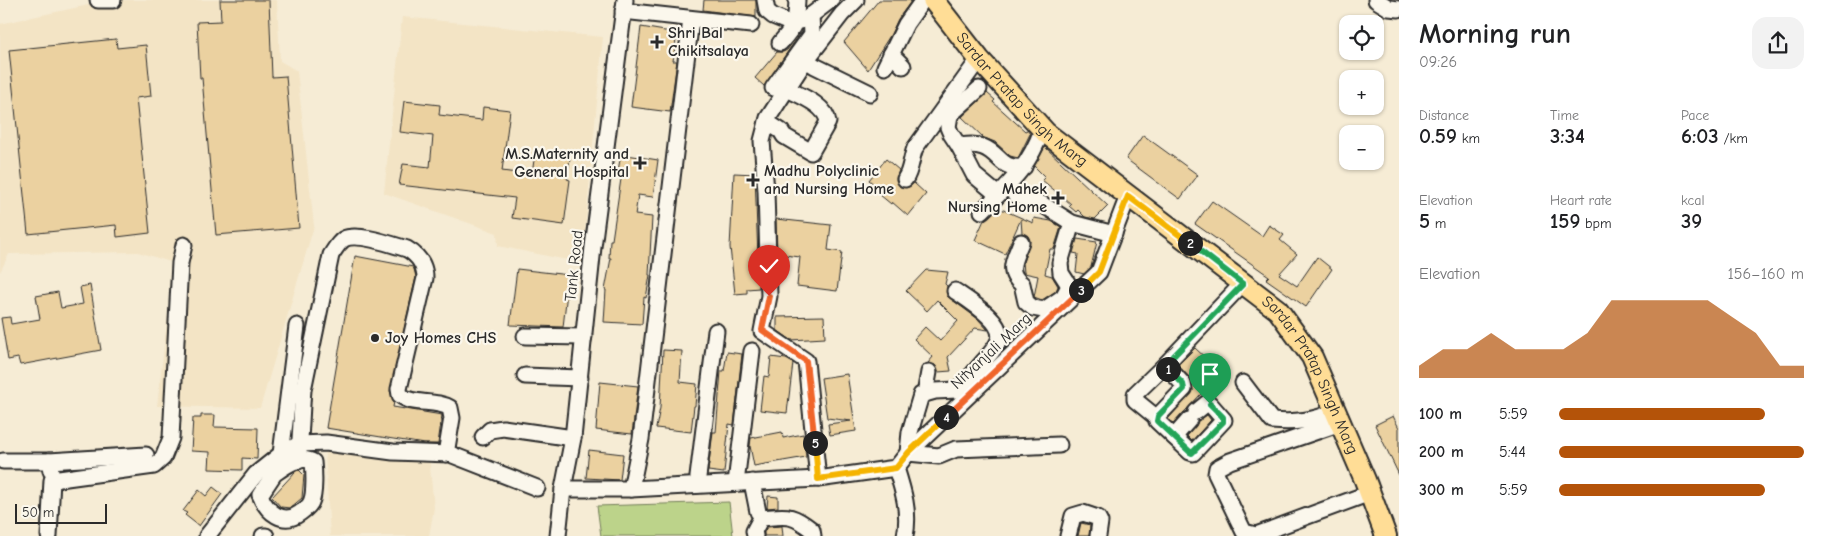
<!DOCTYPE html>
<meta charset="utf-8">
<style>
:root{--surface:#fff;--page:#f2f2f2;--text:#202124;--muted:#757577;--accent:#b45309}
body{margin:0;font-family:"Comic Neue",sans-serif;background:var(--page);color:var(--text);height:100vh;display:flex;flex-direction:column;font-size:19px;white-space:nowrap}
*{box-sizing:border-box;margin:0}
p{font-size:16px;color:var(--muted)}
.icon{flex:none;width:28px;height:28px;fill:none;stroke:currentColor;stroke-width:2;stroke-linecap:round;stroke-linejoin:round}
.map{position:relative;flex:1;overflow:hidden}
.panel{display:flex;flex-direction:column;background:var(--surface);width:425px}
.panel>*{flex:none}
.fabs{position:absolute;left:1339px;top:15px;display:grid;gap:10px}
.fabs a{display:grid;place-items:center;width:45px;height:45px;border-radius:10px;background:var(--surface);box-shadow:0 1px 4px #0004;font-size:25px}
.scale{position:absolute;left:15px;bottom:12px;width:92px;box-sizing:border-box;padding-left:5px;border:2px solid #2b2b2b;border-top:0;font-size:14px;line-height:18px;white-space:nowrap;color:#2b2b2b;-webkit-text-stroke:4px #fbf7ec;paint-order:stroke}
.pin{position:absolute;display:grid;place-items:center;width:42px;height:42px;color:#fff;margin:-51px -21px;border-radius:50% 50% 50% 0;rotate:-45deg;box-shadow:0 0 5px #0007}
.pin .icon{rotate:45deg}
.km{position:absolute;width:25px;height:25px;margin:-12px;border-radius:50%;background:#222;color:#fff;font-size:14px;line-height:25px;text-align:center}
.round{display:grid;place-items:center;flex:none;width:52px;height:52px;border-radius:15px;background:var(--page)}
.summary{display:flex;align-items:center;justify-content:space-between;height:85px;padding:0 20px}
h1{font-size:28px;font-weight:600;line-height:38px}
.metrics{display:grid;grid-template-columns:repeat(3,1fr);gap:8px;height:85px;padding:5px 20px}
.metrics div{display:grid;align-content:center}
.metrics b{font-size:21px;font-weight:600}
.metrics small{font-size:14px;font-weight:400}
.metrics p{font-size:14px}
.chart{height:140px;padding:10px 20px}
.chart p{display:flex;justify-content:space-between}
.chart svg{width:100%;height:90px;margin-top:5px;fill:var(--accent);opacity:.7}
ul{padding:0 20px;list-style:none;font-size:16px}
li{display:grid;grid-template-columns:80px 60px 1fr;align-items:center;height:38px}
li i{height:12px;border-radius:6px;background:var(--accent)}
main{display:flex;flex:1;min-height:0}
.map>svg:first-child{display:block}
.built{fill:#f3e4c5}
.green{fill:#bcd38a;stroke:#747f5a}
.building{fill:#ebd1a0;stroke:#2b2b2b}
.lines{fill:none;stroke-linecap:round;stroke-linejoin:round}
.minor-casing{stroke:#2b2b2b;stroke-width:19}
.major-casing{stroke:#2b2b2b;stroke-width:24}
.minor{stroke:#fbf7ec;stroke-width:15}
.major{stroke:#ffdd96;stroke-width:20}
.split-1-casing{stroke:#fff;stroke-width:10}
.split-2-casing{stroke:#fff;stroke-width:10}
.split-3-casing{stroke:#fff;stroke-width:10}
.split-4-casing{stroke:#fff;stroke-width:10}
.split-5-casing{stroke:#fff;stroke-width:10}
.split-6-casing{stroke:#fff;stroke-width:10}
.split-1{stroke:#22a559;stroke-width:6}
.split-2{stroke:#22a559;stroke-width:6}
.split-3{stroke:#f5b400;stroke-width:6}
.split-4{stroke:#f0652b;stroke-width:6}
.split-5{stroke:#f5b400;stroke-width:6}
.split-6{stroke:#f0652b;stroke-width:6}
.poi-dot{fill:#2b2b2b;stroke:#fbf7ec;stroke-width:2}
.labels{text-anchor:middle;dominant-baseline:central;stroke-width:4.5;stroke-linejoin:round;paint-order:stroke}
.poi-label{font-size:16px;font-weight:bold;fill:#2b2b2b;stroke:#fbf7ec;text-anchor:start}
.street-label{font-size:16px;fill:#2b2b2b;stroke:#fbf7ec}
</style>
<main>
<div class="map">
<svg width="1399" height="536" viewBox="0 0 1399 536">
<rect width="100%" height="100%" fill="#f6ecd5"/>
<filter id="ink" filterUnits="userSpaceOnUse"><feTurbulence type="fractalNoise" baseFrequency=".02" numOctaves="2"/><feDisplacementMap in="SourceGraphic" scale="10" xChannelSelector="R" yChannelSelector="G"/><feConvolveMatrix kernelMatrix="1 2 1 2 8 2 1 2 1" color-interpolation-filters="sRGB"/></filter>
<g filter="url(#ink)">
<g class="built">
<path d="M112,0H277L280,61L297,71L314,226L260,408L157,406L174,263L138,252L9,254L0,272V24Z"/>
<path d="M402,17L603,37L582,263L498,246L497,233L384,193Z"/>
<path d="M325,452L429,457L434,508L429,536H330Z"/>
</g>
<path class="green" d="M729,502L733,536H601L597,506Z"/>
<g class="building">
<path d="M220,0H269L272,77L286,76L299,228L216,235L202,78H200L197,22L221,21Z"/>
<path d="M704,0H756V17L703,10Z"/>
<path d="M879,0H912L898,19L891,34L868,70L844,42Z"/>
<path d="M641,27L677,33L673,61H677L670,112L631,107Z"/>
<path d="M802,30V31L764,86L755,78L777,52H783L787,50Z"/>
<path d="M116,39L117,48L146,45L151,96L136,98L150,233L117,237L116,225L28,234L9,50Z"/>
<path d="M987,93L995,100L993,102L1025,131L1027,130L1030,134L1018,158L1010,156L995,142L984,138L962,117Z"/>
<path d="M404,101L440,105L439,115L482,120L483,107L510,110L502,171L532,175L535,152L570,158L567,179L570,180L564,225L512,218L515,198L399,185L403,164L430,167L433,136L400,132Z"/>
<path d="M1143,135L1198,175L1180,199L1126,159Z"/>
<path d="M1045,147L1108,206L1095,219L1085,217L1078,210L1076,212L1069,206L1071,204L1042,180L1045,177L1034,166Z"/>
<path d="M621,154L658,160L653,197L638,195L635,215L652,217L649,275H650L646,298L644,297L642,324L604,322L606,290H605L611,258H609L610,240H612L622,172L618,171Z"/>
<path d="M886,159L899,170L896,179L900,187H909L914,183L926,194L908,216L892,202L891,204L880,195L883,192L869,180Z"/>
<path d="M734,173L755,174L759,288L747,289V293L735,294L730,247Z"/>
<path d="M1212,201L1262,236L1269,225L1284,235L1280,240L1297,254L1279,274L1297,286L1317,257L1332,269L1306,307L1266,279L1269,276L1195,224Z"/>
<path d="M999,208L1033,223L1034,218L1051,221L1061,227L1054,249H1050L1045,274L1052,276L1058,286L1056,291L1042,300L1034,297L1038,276L1024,273L1023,262L1030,241L1028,236L1022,233L1021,219L1005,254L975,240L984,220Z"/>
<path d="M776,219L831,225L828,250L842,252L837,291L797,286L800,257L777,254Z"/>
<path d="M1077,239L1097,242L1091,267L1084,274L1076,272L1078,254L1073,253Z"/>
<path d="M355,256L413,267L414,269L416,277L390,391L394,402L393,407L442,415L438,444H424L326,428Z"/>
<path d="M517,269L569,275L563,327L510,325Z"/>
<path d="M926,270L948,272L945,284L947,286V296L978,319L988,330L975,328L948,357L951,371L938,372L935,365L928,363L933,357L914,339L925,327L940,341L958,321L937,300L927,311L906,291Z"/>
<path d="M90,285L101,350L20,365L18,358L8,360L1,318L10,317L11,324L40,319L36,296L58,292L61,308L83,304L80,287Z"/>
<path d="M824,316L825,338L791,340L777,330V317Z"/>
<path d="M1195,348L1210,362L1203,369L1214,380L1173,424L1168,419L1193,391L1190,378L1178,365Z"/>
<path d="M663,350L682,351L680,382L697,384L695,406H694L691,432L656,428L660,408Z"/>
<path d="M727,352L742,354L734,425L729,424L724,473L708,471L713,432H716L721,371H724Z"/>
<path d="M771,357L786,359L793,363L787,413L760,410L764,376L769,377Z"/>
<path d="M847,374L856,431L830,435L828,424L851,421L827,418L821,378Z"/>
<path d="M600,382L638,386L632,434L596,430Z"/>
<path d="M201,415H215L214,427L258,428L257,459L242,458V470L209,469L210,452L191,451L193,418H201Z"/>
<path d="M1207,415L1211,420L1192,441L1187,436L1196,426L1198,421Z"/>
<path d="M1393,416L1399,428V475L1375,425Z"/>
<path d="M782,432L783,438L803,434L806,457L754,466L750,446L751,438Z"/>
<path d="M589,450L623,454L620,480L586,478Z"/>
<path d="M299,470L304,475L302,498L290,508L281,507L272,497L296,471Z"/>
<path d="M213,487L222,494L199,526L185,515L187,513L183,511L199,490L206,496Z"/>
<path d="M768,496L778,497V507L767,508Z"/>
<path d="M1081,523L1090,525L1089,536H1078Z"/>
<path d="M782,526L783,536H764V532L767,527Z"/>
</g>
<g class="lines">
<defs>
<g id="minor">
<path d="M98,0H113"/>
<path d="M765,0L767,11L773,16L790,23L805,20L831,0"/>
<path d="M1376,0L1389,8L1399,9"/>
<path d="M623,11L751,25"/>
<path d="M780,43C796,25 796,24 797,0"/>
<path d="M891,54L903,66"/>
<path d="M806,60L815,66L870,93"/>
<path d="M885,67L906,24L923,0"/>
<path d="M773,88L812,34L811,15"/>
<path d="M979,89L950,115L948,127L951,134L959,146L974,175L998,195"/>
<path d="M767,122L781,131L784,136L811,152L828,122C826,105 801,96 787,89"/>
<path d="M959,146C968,145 975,144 983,147C1001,154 1000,170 1024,167"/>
<path d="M905,179C911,171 911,158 915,148L979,59"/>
<path d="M1015,195L1042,204L1072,223L1114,234"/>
<path d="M982,211C1009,184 1029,167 1042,130"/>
<path d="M1072,223L1060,263L1061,273L1074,293"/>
<path d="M1021,242C1015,258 1005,272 1022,284L1026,302L1033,308L1044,310L1063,297L1069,286"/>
<path d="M955,291C968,300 1005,322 999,340C996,348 989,355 983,362C975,371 967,382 957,390L935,391L921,395L910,432L908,453L939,456L956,449L1059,445"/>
<path d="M525,336L584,337"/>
<path d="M525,376L580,378"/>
<path d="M1243,383L1272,421C1295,423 1314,421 1335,411"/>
<path d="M925,394L929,372"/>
<path d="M1196,412L1207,403L1210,404L1224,420L1193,453L1190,452L1157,421L1158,416L1184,389L1183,384L1165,365L1243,283"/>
<path d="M1157,418L1135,400V394L1165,365"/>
<path d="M1341,423L1230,461L1217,468L1216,474L1244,532L1256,535L1370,493"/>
<path d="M483,437L490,430L503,428L573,438"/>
<path d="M1174,437L1189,420"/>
<path d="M281,454L297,326"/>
<path d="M3,461H49L51,471"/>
<path d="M49,461L146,455"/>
<path d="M298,461C301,437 301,414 303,390L331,255C335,249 338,243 344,239C357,232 393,245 407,249C419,256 425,265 425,278L399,389L400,395C413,406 435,399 450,408L452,418L446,454"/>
<path d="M268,465L274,474L260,495C267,512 283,526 300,513C304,510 309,507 311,502C315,494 314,471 313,462C300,454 284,467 274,474"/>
<path d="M896,468C903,490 910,512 905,536"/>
<path d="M818,479L806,361L762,331L769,296L766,191L762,141L768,118L801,67L842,14L856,0"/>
<path d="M752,482L758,512"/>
<path d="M736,483L752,351"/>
<path d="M697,485L716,331"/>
<path d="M563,489H631L818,479L896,468L908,453L1099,272L1128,196"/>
<path d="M631,489L641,439L691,19"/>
<path d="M49,536L52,480L154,466L163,458L171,438L180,263L184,245"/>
<path d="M207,536L256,474L281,454L299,444L326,443L393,452L450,454L537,488"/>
<path d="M263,536H266"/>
<path d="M558,536L563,489L573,438L593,247L625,0"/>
<path d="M755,536L754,531L761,518C787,516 791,513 812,530L813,536"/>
<path d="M1068,536L1073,516L1083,513L1098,518L1100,522L1098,536"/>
</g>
<g id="major">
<path id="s1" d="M933,0L979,59L1046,133L1278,310L1312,357L1365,480L1386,536"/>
</g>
</defs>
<use href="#minor" class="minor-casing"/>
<use href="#major" class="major-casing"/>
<use href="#minor" class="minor"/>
<use href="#major" class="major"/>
</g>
</g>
<g class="lines" filter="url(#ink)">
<defs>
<path id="split-1" d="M1168,369L1183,384L1184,389L1158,416L1157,421L1190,452L1192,453L1223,422V417L1210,404"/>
<path id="split-2" d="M1168,369L1165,365L1243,284L1190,243"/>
<path id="split-3" d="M1081,290L1099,272L1128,196L1190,243"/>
<path id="split-4" d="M946,417L1081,290"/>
<path id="split-5" d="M815,443L818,479L896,468L908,453L946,417"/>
<path id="split-6" d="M769,296L762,330L806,361L815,443"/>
</defs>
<use href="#split-1" class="split-1-casing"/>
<use href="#split-2" class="split-2-casing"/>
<use href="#split-3" class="split-3-casing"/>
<use href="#split-4" class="split-4-casing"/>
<use href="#split-5" class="split-5-casing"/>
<use href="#split-6" class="split-6-casing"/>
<use href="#split-1" class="split-1"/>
<use href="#split-2" class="split-2"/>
<use href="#split-3" class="split-3"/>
<use href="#split-4" class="split-4"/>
<use href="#split-5" class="split-5"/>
<use href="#split-6" class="split-6"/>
</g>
<g class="poi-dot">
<path d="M654.5 34.5h5v5h5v5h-5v5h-5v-5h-5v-5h5z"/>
<path d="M637.5 155.5h5v5h5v5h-5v5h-5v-5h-5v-5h5z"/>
<path d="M750.5 172.5h5v5h5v5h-5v5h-5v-5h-5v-5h5z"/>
<path d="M1055.5 190.5h5v5h5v5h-5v5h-5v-5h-5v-5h5z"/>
<circle cx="375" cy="338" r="5"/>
</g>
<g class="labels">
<g class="poi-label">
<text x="668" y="33">Shri Bal<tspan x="668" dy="18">Chikitsalaya</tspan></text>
<text x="629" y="154" text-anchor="end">M.S.Maternity and<tspan x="629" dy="18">General Hospital</tspan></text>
<text x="764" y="171">Madhu Polyclinic<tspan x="764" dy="18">and Nursing Home</tspan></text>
<text x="1047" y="189" text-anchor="end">Mahek<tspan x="1047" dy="18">Nursing Home</tspan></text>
<text x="385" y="338">Joy Homes CHS</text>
</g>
<g class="street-label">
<text stroke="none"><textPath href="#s1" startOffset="134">Sardar Pratap Singh Marg</textPath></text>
<text transform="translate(574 266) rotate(-84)">Tank Road</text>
<text transform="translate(991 351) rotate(-43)">Nityanjali Marg</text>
<text stroke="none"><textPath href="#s1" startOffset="539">Sardar Pratap Singh Marg</textPath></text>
</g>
</g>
</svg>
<div class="fabs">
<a><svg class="icon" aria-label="locate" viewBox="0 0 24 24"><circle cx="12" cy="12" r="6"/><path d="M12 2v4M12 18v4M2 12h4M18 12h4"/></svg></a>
<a>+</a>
<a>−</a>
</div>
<div class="scale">50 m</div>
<div class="pin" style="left:1210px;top:404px;background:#1e9e55"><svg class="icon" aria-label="arrive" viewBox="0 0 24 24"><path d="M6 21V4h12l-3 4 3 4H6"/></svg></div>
<div class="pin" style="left:769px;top:296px;background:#d93025"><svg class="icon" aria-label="check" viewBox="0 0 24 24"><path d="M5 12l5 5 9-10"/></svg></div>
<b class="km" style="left:1168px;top:369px">1</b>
<b class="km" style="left:1190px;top:243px">2</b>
<b class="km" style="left:1081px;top:290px">3</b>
<b class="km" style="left:946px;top:417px">4</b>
<b class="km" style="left:815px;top:443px">5</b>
</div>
<section class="panel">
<div class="summary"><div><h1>Morning run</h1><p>09:26</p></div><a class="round"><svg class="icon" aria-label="share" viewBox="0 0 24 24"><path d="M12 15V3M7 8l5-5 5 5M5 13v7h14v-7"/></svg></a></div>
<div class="metrics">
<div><p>Distance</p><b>0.59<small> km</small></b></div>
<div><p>Time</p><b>3:34</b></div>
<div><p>Pace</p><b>6:03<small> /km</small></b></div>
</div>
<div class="metrics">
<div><p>Elevation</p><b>5<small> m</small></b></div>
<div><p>Heart rate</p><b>159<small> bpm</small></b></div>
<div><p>kcal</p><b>39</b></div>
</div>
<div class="chart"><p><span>Elevation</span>156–160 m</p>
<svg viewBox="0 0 160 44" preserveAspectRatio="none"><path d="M0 44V38L10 30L20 30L30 22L40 30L50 30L60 30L70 22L80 6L90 6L100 6L110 6L120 6L130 14L140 22L150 38L160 38V44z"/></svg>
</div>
<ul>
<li><b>100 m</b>5:59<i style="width:84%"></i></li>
<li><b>200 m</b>5:44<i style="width:100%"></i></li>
<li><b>300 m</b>5:59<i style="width:84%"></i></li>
</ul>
</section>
</main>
